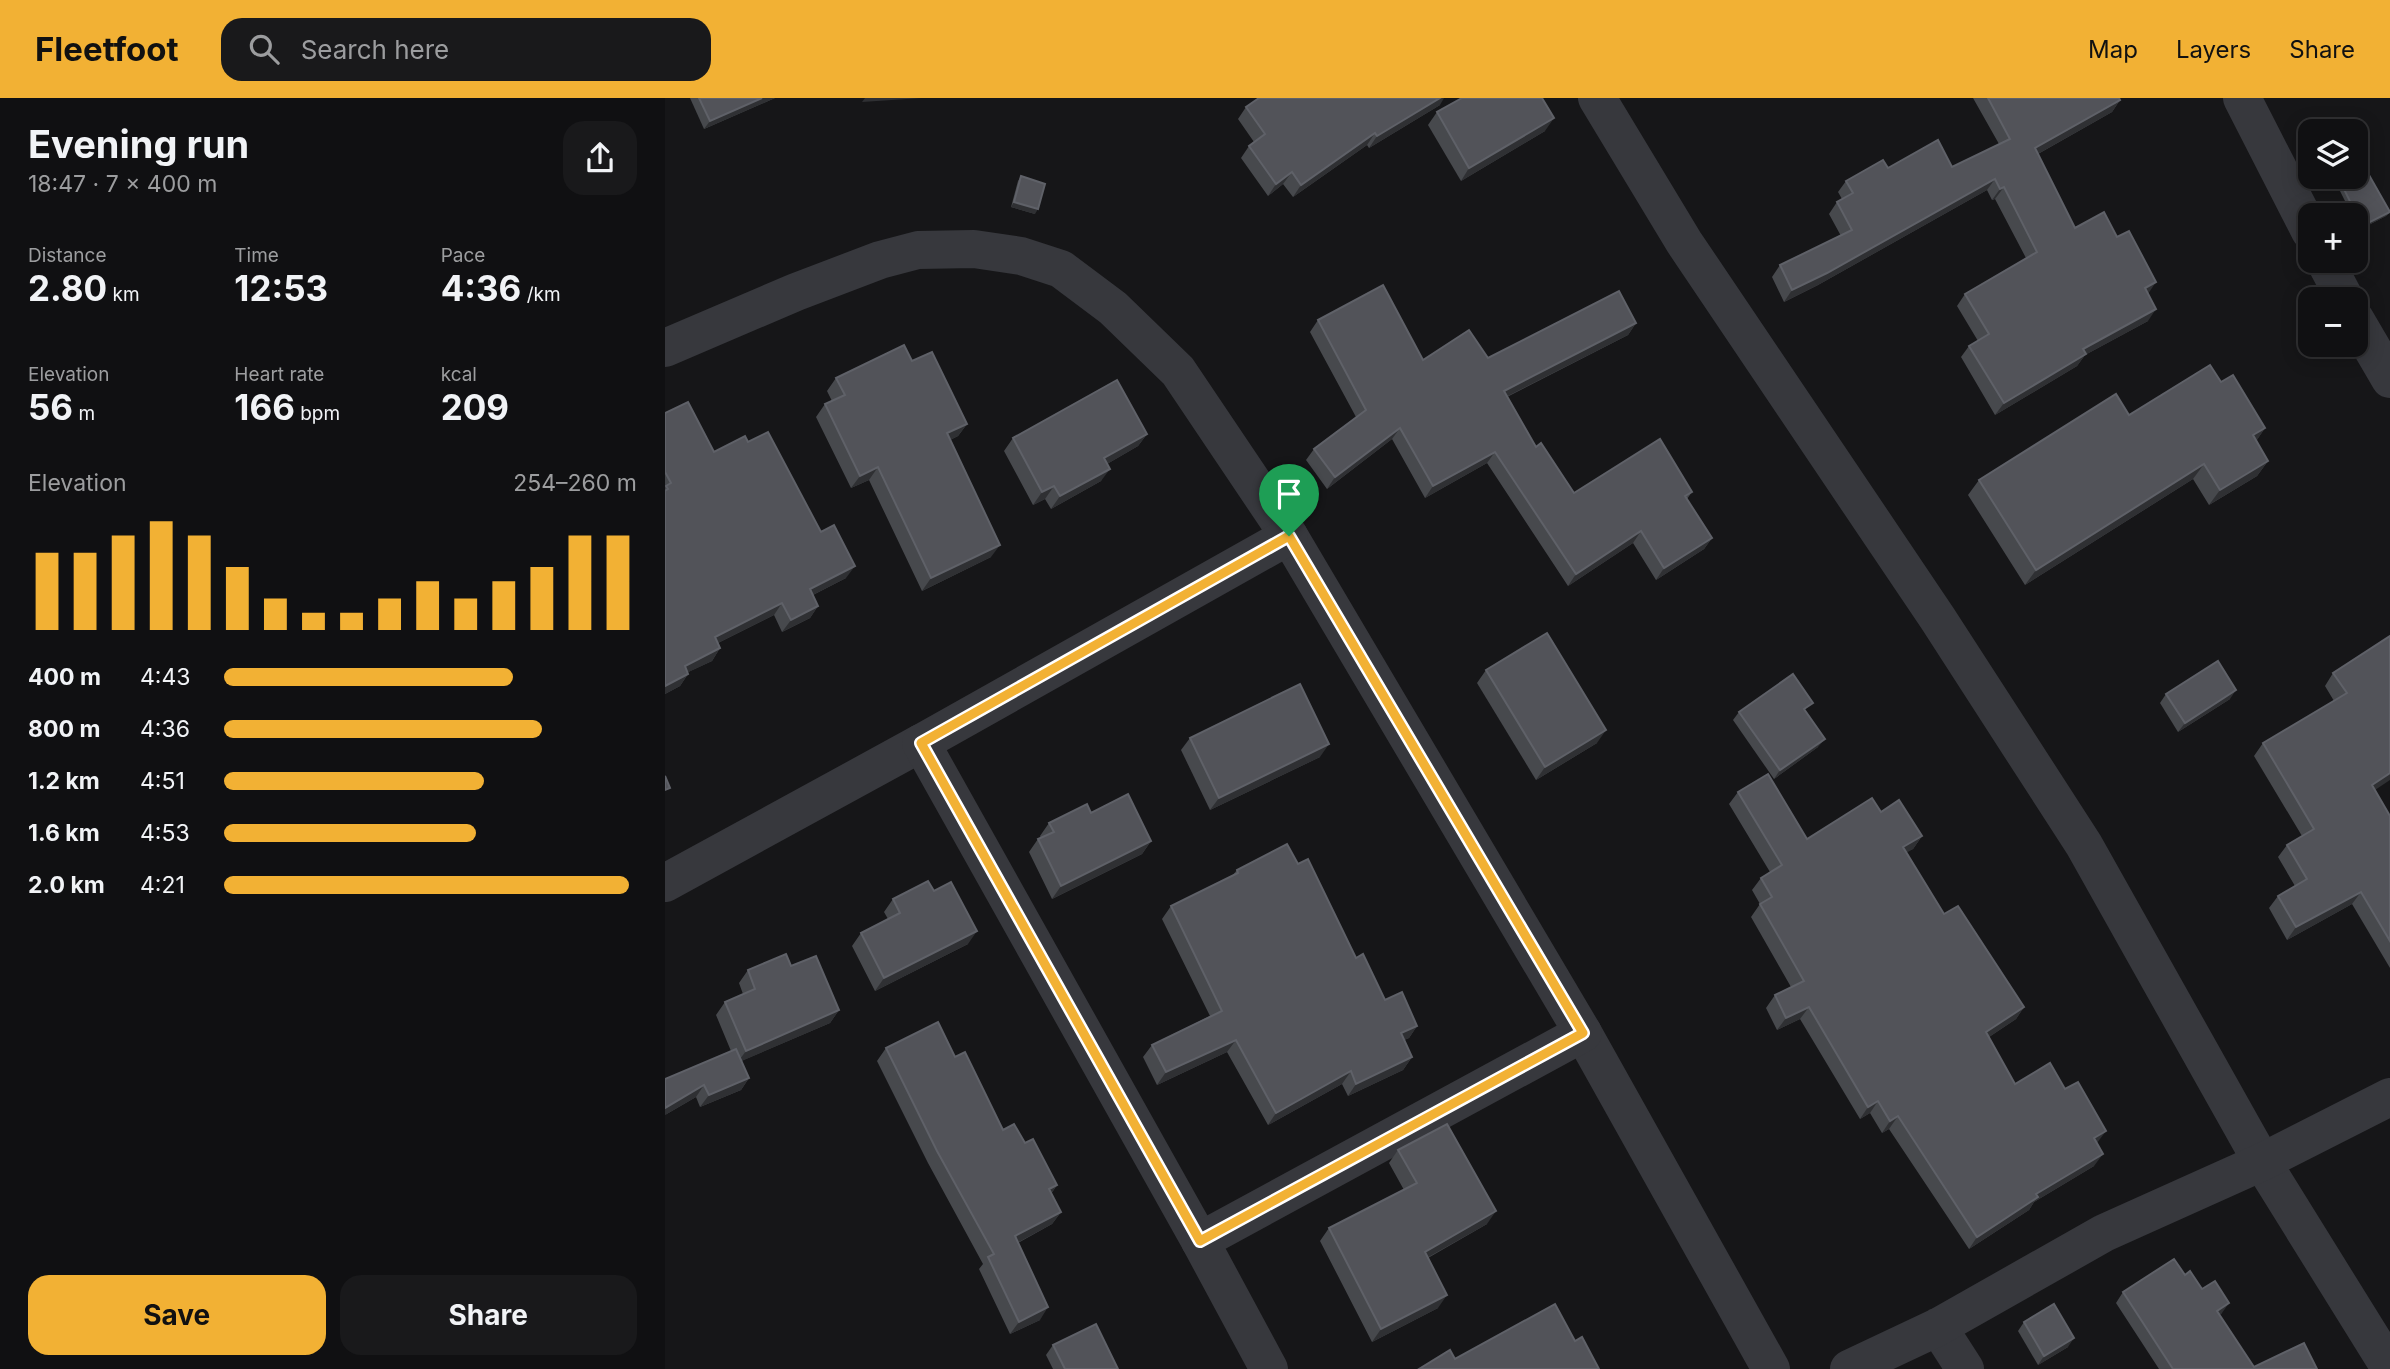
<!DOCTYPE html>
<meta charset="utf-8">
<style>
:root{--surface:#101012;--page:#19191b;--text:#f1f3f6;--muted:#9c9d9f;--line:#303032;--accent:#f2b134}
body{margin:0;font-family:Inter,sans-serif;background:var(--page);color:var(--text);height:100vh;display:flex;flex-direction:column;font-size:26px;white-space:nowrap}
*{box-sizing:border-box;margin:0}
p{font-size:23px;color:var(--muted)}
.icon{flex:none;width:38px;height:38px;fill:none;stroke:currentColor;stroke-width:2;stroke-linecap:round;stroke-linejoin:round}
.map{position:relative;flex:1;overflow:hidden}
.details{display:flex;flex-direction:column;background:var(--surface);width:665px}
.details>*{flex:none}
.buttons{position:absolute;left:1633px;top:21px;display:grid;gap:14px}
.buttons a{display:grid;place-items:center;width:70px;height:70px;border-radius:14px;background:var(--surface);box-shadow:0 4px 18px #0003,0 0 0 2px var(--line);font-size:35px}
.pin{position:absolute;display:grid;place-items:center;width:60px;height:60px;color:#fff;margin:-72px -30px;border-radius:50% 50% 50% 0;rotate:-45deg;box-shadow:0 0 7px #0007}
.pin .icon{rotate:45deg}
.round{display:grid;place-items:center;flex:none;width:74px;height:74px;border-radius:21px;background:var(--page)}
.overview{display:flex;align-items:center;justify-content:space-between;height:119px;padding:0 28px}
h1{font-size:38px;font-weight:700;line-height:52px}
.metrics{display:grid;grid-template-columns:repeat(3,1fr);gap:10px;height:119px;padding:7px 28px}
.metrics div{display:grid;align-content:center}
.metrics b{font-size:35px;font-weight:700}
.metrics small{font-size:19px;font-weight:400}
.metrics p{font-size:19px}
.chart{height:196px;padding:14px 28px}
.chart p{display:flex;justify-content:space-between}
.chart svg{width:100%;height:126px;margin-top:7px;stroke:var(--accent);stroke-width:6}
.primary-button{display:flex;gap:14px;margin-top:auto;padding:14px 28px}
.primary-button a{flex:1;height:80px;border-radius:21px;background:var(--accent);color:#111;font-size:28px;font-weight:700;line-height:80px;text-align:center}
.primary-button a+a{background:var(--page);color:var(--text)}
ul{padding:0 28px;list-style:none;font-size:23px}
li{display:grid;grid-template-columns:112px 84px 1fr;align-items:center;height:52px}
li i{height:18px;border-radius:9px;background:var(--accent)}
header{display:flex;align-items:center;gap:42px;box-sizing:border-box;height:98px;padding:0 35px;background:var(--accent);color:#111}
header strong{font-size:33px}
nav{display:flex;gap:38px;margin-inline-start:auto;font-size:24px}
.search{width:490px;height:63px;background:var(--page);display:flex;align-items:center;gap:18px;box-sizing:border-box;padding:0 24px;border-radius:21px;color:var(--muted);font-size:26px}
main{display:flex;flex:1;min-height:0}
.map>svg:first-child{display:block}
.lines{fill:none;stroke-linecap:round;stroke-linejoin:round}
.minor{stroke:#37383d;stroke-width:38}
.wall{fill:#47494d}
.shaded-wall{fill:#2f3033}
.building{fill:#525359;stroke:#5f6168;stroke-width:2}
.route-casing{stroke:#fff;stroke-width:14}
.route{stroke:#f2b134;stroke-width:9}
</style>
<header>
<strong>Fleetfoot</strong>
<div class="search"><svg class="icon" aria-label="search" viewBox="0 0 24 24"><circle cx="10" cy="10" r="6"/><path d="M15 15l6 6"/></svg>Search here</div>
<nav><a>Map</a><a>Layers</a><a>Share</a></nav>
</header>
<main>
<section class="details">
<div class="overview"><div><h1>Evening run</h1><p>18:47 · 7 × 400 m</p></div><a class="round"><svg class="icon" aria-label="share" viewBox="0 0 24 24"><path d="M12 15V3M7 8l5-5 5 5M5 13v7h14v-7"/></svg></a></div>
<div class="metrics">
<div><p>Distance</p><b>2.80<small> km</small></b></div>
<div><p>Time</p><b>12:53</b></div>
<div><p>Pace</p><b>4:36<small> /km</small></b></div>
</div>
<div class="metrics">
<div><p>Elevation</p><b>56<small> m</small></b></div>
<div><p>Heart rate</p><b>166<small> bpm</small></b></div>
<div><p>kcal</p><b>209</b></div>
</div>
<div class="chart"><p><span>Elevation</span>254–260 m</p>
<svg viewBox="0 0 160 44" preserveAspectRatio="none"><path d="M5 44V17M15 44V17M25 44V11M35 44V6M45 44V11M55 44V22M65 44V33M75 44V38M85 44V38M95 44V33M105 44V27M115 44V33M125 44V27M135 44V22M145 44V11M155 44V11"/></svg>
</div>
<ul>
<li><b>400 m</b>4:43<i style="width:70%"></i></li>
<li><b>800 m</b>4:36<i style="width:77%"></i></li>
<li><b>1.2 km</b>4:51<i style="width:63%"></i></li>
<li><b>1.6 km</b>4:53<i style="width:61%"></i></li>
<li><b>2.0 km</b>4:21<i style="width:98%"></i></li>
</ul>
<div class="primary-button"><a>Save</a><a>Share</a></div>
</section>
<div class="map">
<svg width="1725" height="1271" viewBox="0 0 1725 1271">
<rect width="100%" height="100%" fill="#161618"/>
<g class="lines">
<g class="minor">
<path d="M932,0L1019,144L1273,521L1419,747L1597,1064L1725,1270"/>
<path d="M1577,0L1645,133"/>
<path d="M1660,163L1680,201"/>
<path d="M1690,221L1725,281"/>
<path d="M0,250L131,194L215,162L253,152L309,151L356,158L396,171L448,210L513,273L624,438L918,935L1106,1271"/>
<path d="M0,785L256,645"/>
<path d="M535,1143L256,645L624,438"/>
<path d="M1273,1229L1300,1271"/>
<path d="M604,1271L535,1143L918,935"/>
<path d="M1184,1271L1273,1229L1439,1135L1597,1064L1725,999"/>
</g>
</g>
<g class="wall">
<path d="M25,0H110L39,31Z"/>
<path d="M1308,0H1454L1455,2L1447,14L1373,56L1410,130L1483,196V223L1420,257L1412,268L1330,317L1296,259L1304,248L1313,243L1292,208L1300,196L1361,160L1330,101L1327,102L1322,92L1153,187L1119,204L1107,179L1115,167L1176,138L1164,116L1172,104L1177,101L1173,94L1181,83L1223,70L1287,69L1334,46Z"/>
<path d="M775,7L704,50L702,47L628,99L618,86L603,98L576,60L584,48L589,44L573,21L581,9Z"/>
<path d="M772,14L880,33L796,83L763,27Z"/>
<path d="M356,78L370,116L346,109L353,83Z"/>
<path d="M1675,83L1725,114L1721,118L1694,132L1690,125V117H1687L1672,87Z"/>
<path d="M653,222L758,262L823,260L971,225L963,237L842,299L871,349L909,395L1027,394L1022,401L1047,440L1039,451L991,482L968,445L903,488L822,365L760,400L727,341L662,391L641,362L649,351L691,319L645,234Z"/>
<path d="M247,263L302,326L293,338L285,342L326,459L257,493L204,382L186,390L151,319L160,306L167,303L162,293L171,280Z"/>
<path d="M1556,284L1600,330L1591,343L1603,363L1592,378L1544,407L1528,381L1360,487L1303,397L1314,382L1464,317Z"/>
<path d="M0,315L49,354L83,344L181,480L148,497L153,508L145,520L117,534L109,517L53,545L55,550L47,563L23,574V576L15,588L0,596Z"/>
<path d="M482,336L473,348L442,366L436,383L386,411L380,401L368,407L339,353L348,340Z"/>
<path d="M1725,538L1710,692L1725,718V870L1687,806L1622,842L1604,810L1613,798L1630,788L1613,759L1622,747L1637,738L1589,658L1598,645L1669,603L1660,588L1668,575Z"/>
<path d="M821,572L932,645L871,682L812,585Z"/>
<path d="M1501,596L1565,601L1513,634L1495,605Z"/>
<path d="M1074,614H1141L1153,649L1109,681L1068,622Z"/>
<path d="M525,640L655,659L545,712L516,652Z"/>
<path d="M1073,694L1142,741L1216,714L1257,738L1248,751L1241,754L1279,816L1359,909L1351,921L1324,939L1350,986L1432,1045L1429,1068L1369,1104L1364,1112L1304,1151L1224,1031L1217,1035L1205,1015L1195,1021L1135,921L1112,932L1101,910L1110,897L1126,889L1086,819L1095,806L1087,792L1096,780L1105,774L1064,706Z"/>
<path d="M426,715L486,743L477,756L387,801L364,754L373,741L376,740L375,738L384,725Z"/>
<path d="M633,766L691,860L720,902L752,928L744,940L739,942L747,959L738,972L683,998L677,986L603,1027L562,954L492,987L478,959L487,947L545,918L497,821L506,808L567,778L572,772Z"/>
<path d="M269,793L303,846L210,893L187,848L196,835L223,821L219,814L228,801Z"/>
<path d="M126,868L174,912L165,925L76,963L84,980L76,992L35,1009L31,999L0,1017L66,953L51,917L60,904L78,896L74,885L83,872Z"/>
<path d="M221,950L290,959L338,1032L360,1045L392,1087L386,1096L396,1114L387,1126L353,1145L375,1222L345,1236L314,1171L318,1166L263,1065L212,963Z"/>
<path d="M733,1052L822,1126L763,1160L773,1210L707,1244L655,1143L664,1130L739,1092L724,1065Z"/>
<path d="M1520,1177L1557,1215L1554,1217L1589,1269L1652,1271H1494L1451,1205L1458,1194Z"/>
<path d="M1359,1224L1403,1249L1373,1267L1353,1233Z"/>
<path d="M388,1247L453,1271H388L381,1257Z"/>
</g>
<g class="shaded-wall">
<path d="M97,0H110L39,31L45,23Z"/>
<path d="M200,0H257L197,4Z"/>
<path d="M775,0H779L775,7L704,50L712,38Z"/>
<path d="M1455,2L1447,14L1362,62L1370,50Z"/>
<path d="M889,20L880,33L796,83L804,70Z"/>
<path d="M710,35L702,47L628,99L636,87Z"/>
<path d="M627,74L618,86L603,98L611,86Z"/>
<path d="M1330,81L1322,92L1153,187L1119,204L1127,192Z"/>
<path d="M1339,89L1330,101L1327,102L1335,91Z"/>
<path d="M349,104L373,111L370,116L346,109Z"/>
<path d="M1725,114L1721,118L1694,132L1697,128Z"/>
<path d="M1491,184L1483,196L1480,190Z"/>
<path d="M1491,211L1483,223L1420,257L1412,268L1330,317L1339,305L1418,251Z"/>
<path d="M971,225L963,237L831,304L839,293Z"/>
<path d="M302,326L293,338L273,348L282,335Z"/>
<path d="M735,330L727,341L662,391L670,379Z"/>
<path d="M1600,330L1590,345L1588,337Z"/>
<path d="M482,336L473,348L430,373L439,360Z"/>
<path d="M830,354L822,365L760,400L768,388Z"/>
<path d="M1603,363L1592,378L1544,407L1555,392Z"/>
<path d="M1539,366L1528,381L1360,487L1371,472Z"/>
<path d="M213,369L204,382L186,390L195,378Z"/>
<path d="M445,371L436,383L386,411L395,398Z"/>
<path d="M389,388L380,401L368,407L377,394Z"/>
<path d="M976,433L968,445L903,488L911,476Z"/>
<path d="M1047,440L1039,451L991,482L999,470Z"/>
<path d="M335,447L326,459L257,493L266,480Z"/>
<path d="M190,468L181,480L136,503L145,491Z"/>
<path d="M117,505L109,517L41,551L50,539Z"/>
<path d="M153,508L145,520L117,534L126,522Z"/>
<path d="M55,550L47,563L11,580L20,568Z"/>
<path d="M23,576L15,588L0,596V588Z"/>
<path d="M1571,592L1565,601L1513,634L1520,625Z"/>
<path d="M941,632L932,645L871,682L880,669Z"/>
<path d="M1160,641L1153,649L1109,681L1115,672Z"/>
<path d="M664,646L655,659L545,712L554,700Z"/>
<path d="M1725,675V682L1698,700L1707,687Z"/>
<path d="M1257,738L1248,751L1229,762L1238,749Z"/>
<path d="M486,743L477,756L387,801L396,788Z"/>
<path d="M1696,794L1687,806L1622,842L1631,829Z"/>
<path d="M312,833L303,846L210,893L219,880Z"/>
<path d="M1144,909L1135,921L1112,932L1121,920Z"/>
<path d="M1359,909L1351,921L1312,947L1321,934Z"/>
<path d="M174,912L165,925L72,965L81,953Z"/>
<path d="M752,928L744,940L727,948L736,935Z"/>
<path d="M571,942L562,954L492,987L501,974Z"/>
<path d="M747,959L738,972L683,998L691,986Z"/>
<path d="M686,973L677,986L603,1027L611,1015Z"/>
<path d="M84,980L76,992L35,1009L44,997Z"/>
<path d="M39,987L31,999L0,1017V1010Z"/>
<path d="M1213,1003L1205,1015L1195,1021L1203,1009Z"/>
<path d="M1233,1018L1224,1031L1217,1035L1225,1023Z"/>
<path d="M1441,1033L1432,1045L1420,1053L1429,1040Z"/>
<path d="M1438,1056L1429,1068L1369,1104L1364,1112L1304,1151L1312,1139L1371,1096Z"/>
<path d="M392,1087L384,1099V1091Z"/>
<path d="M831,1113L822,1126L751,1166L760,1154Z"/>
<path d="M396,1114L387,1126L341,1151L350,1138Z"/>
<path d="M782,1197L773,1210L707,1244L716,1231Z"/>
<path d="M1564,1205L1557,1215L1545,1224L1552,1213Z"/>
<path d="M383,1209L375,1222L345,1236L354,1224Z"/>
<path d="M1409,1240L1403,1249L1373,1267L1379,1258Z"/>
</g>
<g class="building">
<path d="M34,0H97L45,23Z"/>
<path d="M594,0H775L712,38L710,35L636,87L627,74L611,86L584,48L600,36L581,9Z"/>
<path d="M797,0H877L889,20L804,70L772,14Z"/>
<path d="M1323,0H1454L1455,2L1370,50L1410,130L1439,114L1452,139L1464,133L1491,184L1480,190L1491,211L1418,251L1421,256L1339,305L1304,248L1324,236L1300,196L1372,154L1339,89L1335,91L1330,81L1162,175L1127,192L1115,167L1187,132L1172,104L1188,95L1181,83L1218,62L1223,70L1273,42L1287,69L1345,41Z"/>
<path d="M1700,70L1725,114L1697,128L1675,83L1683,79H1690V75Z"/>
<path d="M356,78L380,86L373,111L349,104Z"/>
<path d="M718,187L758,262L804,232L823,260L954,193L971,225L839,293L871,349L876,345L909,395L995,341L1027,394L1020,398L1047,440L999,470L976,433L911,476L830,354L768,388L735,330L670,379L649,351L701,312L653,222Z"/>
<path d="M239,247L247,263L267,254L302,326L282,335L335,447L266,480L213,369L195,378L160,306L180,297L171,280Z"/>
<path d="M1545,267L1556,284L1568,277L1600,330L1588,337L1603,363L1555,392L1539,366L1371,472L1314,382L1451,296L1464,317Z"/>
<path d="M452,282L482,336L439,360L445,371L395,398L389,388L377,394L348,340Z"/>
<path d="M23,304L49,354L80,338L83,344L103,334L156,434L169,427L190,468L145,491L153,508L126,522L117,505L50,539L55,550L20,568L23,576L0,588V393L3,391L1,388L6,385L0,374V315Z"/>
<path d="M882,535L941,632L880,669L821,572Z"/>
<path d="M1725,538V675L1707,687L1725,718V843L1696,794L1631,829L1613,798L1642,781L1622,747L1649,731L1598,645L1682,595L1668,575Z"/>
<path d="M1553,563L1571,592L1520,625L1501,596Z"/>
<path d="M1128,576L1148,605L1139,611L1160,641L1115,672L1074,614Z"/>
<path d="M635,586L664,646L554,700L525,640Z"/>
<path d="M1103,676L1142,741L1207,700L1216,714L1234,702L1257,738L1238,749L1279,816L1293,808L1359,909L1321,934L1350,986L1385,965L1400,991L1413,984L1441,1033L1429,1040L1438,1056L1371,1096L1373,1099L1312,1139L1233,1018L1225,1023L1213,1003L1203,1009L1144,909L1121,920L1110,897L1139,883L1095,806L1107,799L1096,780L1117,767L1073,694Z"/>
<path d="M0,678L5,690L0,692Z"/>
<path d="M463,696L486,743L396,788L373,741L389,734L384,725L422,706L426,715Z"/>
<path d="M622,746L633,766L643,761L691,860L698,856L720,902L737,894L752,928L736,935L747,959L691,986L686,973L611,1015L571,942L501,974L487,947L557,913L506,808L573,775L572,772Z"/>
<path d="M263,783L269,793L286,784L312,833L219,880L196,835L235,815L228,801Z"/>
<path d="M121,856L126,868L151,858L174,912L81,953L60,904L90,891L83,872Z"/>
<path d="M273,924L290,959L300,954L338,1032L349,1026L360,1045L368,1041L392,1087L384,1091L396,1114L350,1138L383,1209L354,1224L323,1159L329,1156L272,1053L221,950Z"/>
<path d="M71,951L84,980L44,997L39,987L0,1010V981Z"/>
<path d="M782,1026L831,1113L760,1154L782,1197L716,1231L664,1130L752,1085L733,1052Z"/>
<path d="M1509,1161L1520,1177L1525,1173L1537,1191L1550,1183L1564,1205L1552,1213L1589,1269L1639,1245L1652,1271H1508L1458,1194Z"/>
<path d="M890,1206L910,1243L917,1239L934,1271H754L785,1252L790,1261Z"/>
<path d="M1389,1206L1409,1240L1379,1258L1359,1224Z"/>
<path d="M431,1226L453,1271H400L388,1247Z"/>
</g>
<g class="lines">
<defs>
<path id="route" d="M624,438L918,935L535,1143L256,645Z"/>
</defs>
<use href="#route" class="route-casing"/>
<use href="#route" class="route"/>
</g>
</svg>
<div class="buttons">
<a><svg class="icon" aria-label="layers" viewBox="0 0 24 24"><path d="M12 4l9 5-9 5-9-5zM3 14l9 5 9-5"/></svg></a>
<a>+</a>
<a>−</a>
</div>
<div class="pin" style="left:624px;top:438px;background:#1e9e55"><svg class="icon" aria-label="arrive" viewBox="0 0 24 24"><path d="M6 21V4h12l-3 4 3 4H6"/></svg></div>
</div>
</main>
